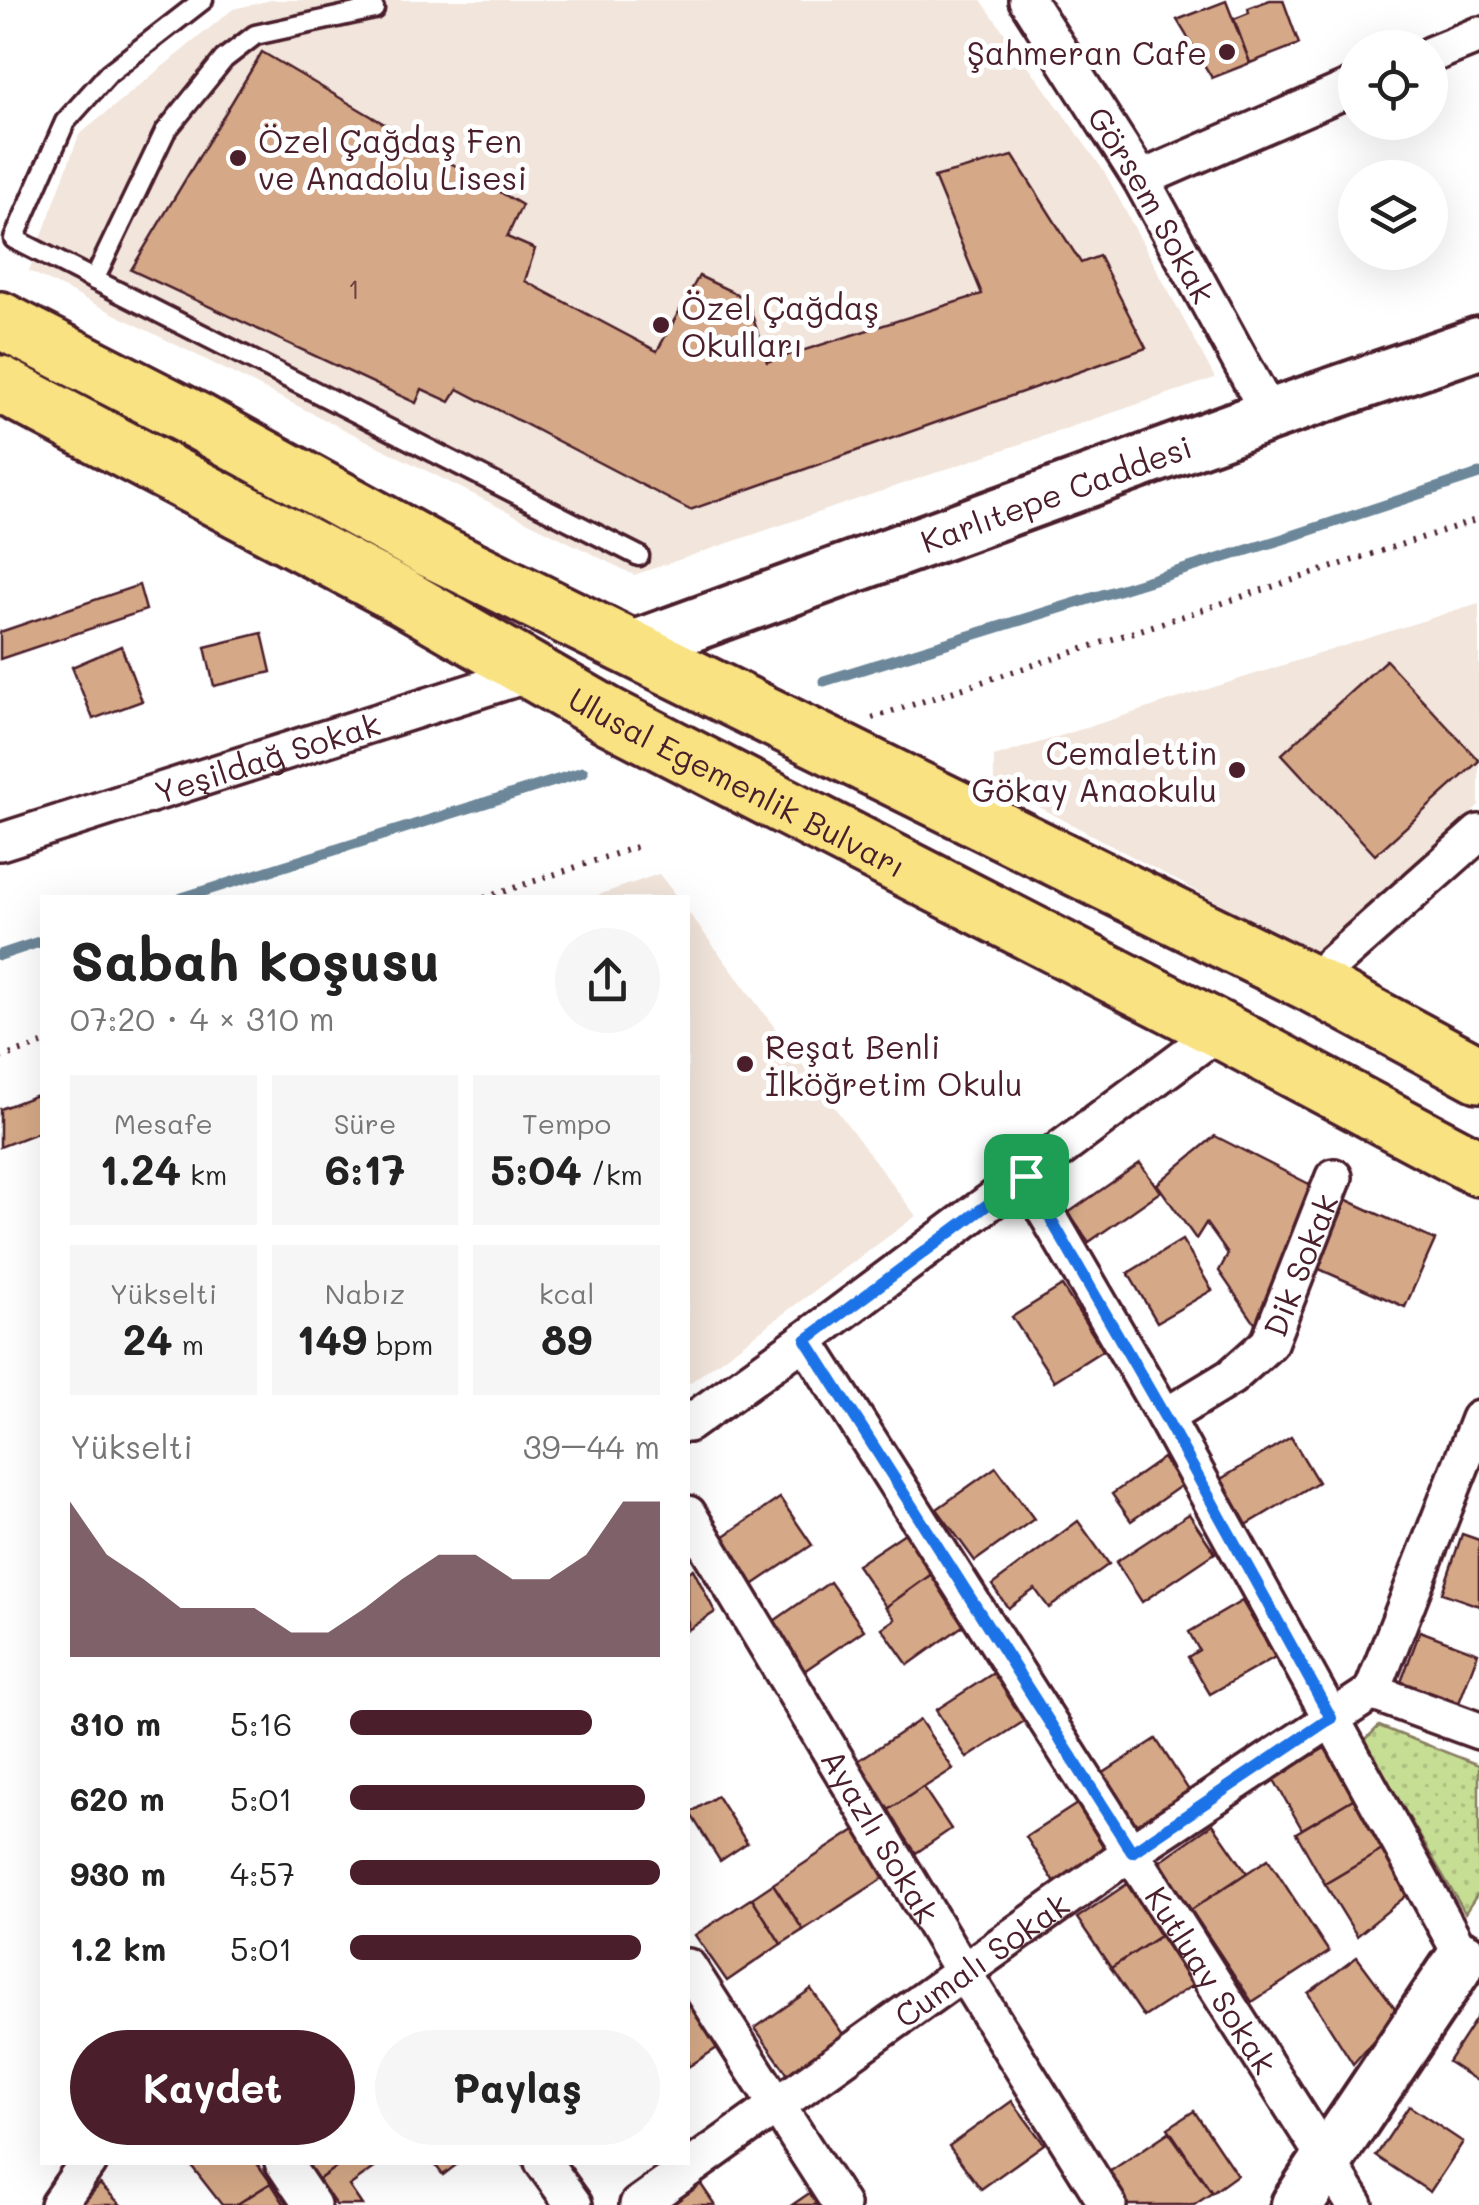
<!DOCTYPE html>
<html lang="tr">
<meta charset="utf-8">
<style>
:root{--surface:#fff;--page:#f6f6f6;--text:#222;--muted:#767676;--accent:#4a1f2b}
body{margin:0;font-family:Mali,sans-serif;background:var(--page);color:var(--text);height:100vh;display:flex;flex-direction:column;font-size:38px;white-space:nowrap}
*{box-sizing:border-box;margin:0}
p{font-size:32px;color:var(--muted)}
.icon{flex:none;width:55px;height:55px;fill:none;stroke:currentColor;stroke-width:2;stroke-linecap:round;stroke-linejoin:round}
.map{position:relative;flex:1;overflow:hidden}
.details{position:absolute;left:40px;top:895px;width:650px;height:1270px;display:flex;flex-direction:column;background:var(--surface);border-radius:0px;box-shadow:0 10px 40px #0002}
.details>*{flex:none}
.tools{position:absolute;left:1338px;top:30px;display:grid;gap:20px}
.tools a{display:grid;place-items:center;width:110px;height:110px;border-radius:50%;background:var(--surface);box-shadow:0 10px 40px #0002;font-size:50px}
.pin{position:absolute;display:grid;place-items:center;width:85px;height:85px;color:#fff;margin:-42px;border-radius:20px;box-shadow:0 5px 15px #0006}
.round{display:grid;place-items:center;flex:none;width:105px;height:105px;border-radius:52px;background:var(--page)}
.summary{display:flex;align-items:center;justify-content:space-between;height:170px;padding:0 30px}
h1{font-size:55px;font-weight:700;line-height:75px}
.stats{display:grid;grid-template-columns:repeat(3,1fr);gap:15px;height:170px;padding:10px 30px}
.stats div{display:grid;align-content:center;border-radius:0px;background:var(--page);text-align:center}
.stats b{font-size:42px;font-weight:700}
.stats small{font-size:28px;font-weight:400}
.stats p{font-size:28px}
.chart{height:280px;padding:20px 30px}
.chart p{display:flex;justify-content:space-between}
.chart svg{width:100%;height:180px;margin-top:10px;fill:var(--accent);opacity:.7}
.cta{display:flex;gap:20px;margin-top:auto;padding:20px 30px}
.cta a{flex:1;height:115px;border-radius:60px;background:var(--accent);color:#fff;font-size:40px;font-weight:700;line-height:115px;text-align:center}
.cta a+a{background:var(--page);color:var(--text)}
ul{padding:0 30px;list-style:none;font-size:32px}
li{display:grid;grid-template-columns:160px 120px 1fr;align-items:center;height:75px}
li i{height:25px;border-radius:12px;background:var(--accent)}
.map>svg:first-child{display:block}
.built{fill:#f2e5db}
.park{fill:url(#park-dots);stroke:#887e60;stroke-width:2.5}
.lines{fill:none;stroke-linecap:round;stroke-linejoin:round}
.stream{stroke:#6c8799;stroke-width:11}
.building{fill:#d5a987;stroke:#4a1f2b;stroke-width:2.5}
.lane-casing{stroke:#4a1f2b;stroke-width:25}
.street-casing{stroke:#4a1f2b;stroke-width:42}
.secondary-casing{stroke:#4a1f2b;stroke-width:58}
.primary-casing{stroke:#4a1f2b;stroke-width:62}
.path{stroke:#4a1f2b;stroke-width:6;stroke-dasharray:2.5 8;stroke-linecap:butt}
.lane{stroke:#fff;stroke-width:18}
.street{stroke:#fff;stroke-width:35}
.secondary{stroke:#fff;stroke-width:50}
.primary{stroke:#f8e281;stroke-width:55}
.route-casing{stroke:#fff;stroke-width:20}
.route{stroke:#1a73e8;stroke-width:12}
.poi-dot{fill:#4a1f2b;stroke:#fff;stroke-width:4}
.labels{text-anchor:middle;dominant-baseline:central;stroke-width:10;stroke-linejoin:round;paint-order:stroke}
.number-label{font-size:28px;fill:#6d4242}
.poi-label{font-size:32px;fill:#4a1f2b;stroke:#fff;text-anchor:start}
.street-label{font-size:32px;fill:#4a1f2b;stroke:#fff}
</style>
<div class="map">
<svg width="1479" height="2205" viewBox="0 0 1479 2205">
<defs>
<pattern id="park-dots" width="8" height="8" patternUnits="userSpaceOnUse" patternTransform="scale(2.5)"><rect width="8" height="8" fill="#c6de94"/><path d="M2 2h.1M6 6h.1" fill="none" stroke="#acbe80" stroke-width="1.8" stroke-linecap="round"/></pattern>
</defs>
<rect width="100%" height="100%" fill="#fff"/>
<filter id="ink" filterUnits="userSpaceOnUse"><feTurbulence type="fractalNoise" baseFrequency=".01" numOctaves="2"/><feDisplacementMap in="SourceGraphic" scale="20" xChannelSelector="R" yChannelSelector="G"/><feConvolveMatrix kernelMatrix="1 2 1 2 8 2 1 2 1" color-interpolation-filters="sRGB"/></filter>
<g filter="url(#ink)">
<g class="built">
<path d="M271,0H981L1104,171L1215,378L634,575L29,271L79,135L233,9Z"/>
<path d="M1479,603V806L1317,955L994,783V757Z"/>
<path d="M659,874L677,897H592Z"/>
<path d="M688,912L916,1216L688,1384Z"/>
</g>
<path class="park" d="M1379,1726L1479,1765V1892L1465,1913L1364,1741Z"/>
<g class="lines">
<g class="stream">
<path d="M824,681L1283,539L1479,474"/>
<path d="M182,898L583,772"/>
<path d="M0,955L42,941"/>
</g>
</g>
<g class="building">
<path d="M1270,0H1283L1299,44L1250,63L1234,19L1249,13L1248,8Z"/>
<path d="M1226,1L1250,63L1212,78L1177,20Z"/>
<path d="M262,52L522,205L507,237L535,249L525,281L657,351L699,276L747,299L767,362L982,294L934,177L1013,156L1081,263L1099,256L1146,348L690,510L458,389L450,402L422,389L416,403L131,270Z"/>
<path d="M139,585L146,610L0,659V632Z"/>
<path d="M262,633L271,672L214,686L205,647Z"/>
<path d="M121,646L142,701L93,719L72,667Z"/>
<path d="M1386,660L1479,761L1375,855L1282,754Z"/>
<path d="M42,1093V1131L0,1147V1109Z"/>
<path d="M1215,1136L1315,1187L1256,1325L1219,1271L1228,1254L1206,1223L1196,1239L1157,1184Z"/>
<path d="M1140,1163L1160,1192L1089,1242L1068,1213Z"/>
<path d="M1347,1200L1435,1240L1405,1307L1317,1268Z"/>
<path d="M1182,1240L1212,1290L1157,1322L1128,1273Z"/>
<path d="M1062,1286L1103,1350L1054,1381L1012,1317Z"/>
<path d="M1291,1437L1318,1482L1243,1527L1216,1482Z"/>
<path d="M1163,1458L1182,1485L1131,1521L1112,1494Z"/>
<path d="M996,1467L1034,1519L975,1561L937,1509Z"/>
<path d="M780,1498L812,1545L751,1586L720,1539Z"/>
<path d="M1189,1514L1215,1553L1142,1602L1116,1562Z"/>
<path d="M1078,1521L1109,1564L1049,1608L1035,1589L1008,1608L992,1585Z"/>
<path d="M908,1531L936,1571L886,1607L857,1565Z"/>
<path d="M1462,1534L1479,1540V1606L1442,1593Z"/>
<path d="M693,1569L715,1612L688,1630V1573Z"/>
<path d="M936,1571L971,1620L908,1665L882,1628L895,1619L886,1607Z"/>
<path d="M830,1582L864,1630L804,1671L771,1623Z"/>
<path d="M1242,1601L1275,1657L1210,1694L1188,1657L1199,1650L1189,1632Z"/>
<path d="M1420,1631L1478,1653L1459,1703L1401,1682Z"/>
<path d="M995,1672L1026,1720L967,1758L936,1710Z"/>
<path d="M920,1720L953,1769L887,1811L856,1762Z"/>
<path d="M1156,1739L1190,1792L1135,1827L1102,1774Z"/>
<path d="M1325,1748L1355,1798L1302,1829L1273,1778Z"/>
<path d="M923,1787L951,1829L916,1853L887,1811Z"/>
<path d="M717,1796L747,1843L720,1861L690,1813Z"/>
<path d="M1355,1798L1384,1849L1325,1884L1296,1833Z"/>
<path d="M1077,1804L1108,1854L1057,1886L1026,1837Z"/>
<path d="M1213,1824L1247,1873L1191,1910L1160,1861Z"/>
<path d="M855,1830L885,1877L803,1930L773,1884Z"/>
<path d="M1384,1849L1406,1896L1357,1936L1325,1884Z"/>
<path d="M1268,1859L1329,1952L1252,2002L1191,1910Z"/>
<path d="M773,1884L803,1930L781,1944L752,1898Z"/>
<path d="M1127,1884L1160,1936L1111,1968L1077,1918Z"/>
<path d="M752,1898L781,1944L727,1981L695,1935Z"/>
<path d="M1160,1936L1193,1985L1144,2017L1111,1968Z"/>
<path d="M1357,1957L1398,2012L1353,2064L1308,1993Z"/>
<path d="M811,1989L845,2037L789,2076L755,2028Z"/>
<path d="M689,1998L717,2048L688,2067V1999Z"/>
<path d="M1479,2014V2082L1448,2062Z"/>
<path d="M1012,2101L1044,2144L981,2189L949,2146Z"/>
<path d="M1409,2106L1463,2142L1430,2192L1376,2156Z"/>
<path d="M1194,2111L1237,2175L1212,2193L1168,2128Z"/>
<path d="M1169,2132L1212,2193L1194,2205H1127L1106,2174Z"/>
<path d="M192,2162H256L271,2183L236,2205H222L190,2164Z"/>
<path d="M306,2162H343L318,2180Z"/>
<path d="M343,2162L380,2164L349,2186L362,2205H336L318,2180Z"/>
<path d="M433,2162H460L443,2175Z"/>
<path d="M698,2180L715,2205H662Z"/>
<path d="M271,2183L285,2205H236Z"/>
<path d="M100,2184L121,2205H82Z"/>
<path d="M811,2192L819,2205H792Z"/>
</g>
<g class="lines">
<defs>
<g id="lane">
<path d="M203,0L109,73L65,122L14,239L639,556"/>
<path d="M94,280L165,132L224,59L255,35L374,9"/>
</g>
<g id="street">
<path id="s1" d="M1027,0L1141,179L1270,415"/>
<path d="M1430,55L1479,35"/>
<path d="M1141,179L1355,86"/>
<path id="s2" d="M0,842L535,672"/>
<path d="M1310,983L1479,833"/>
<path d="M1025,1176L1165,1417L1463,1957"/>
<path id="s3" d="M805,1340L1355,2205"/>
<path id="s4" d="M1165,1417L1231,1377L1269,1343L1334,1177"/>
<path d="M688,1424L805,1340L1220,1030"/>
<path id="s5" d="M688,1514L963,1972L1108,2205"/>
<path d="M1372,1692L1479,1731"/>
<path d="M688,1967L841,2205"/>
<path d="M283,2162L312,2205"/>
<path d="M543,2162L574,2205"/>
<path d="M58,2205L88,2162"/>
<path id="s6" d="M638,2205L1132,1851L1372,1692L1479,1419"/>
</g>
<g id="secondary">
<path id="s7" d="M633,647L1270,415L1479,343"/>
<path d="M1297,2205L1463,1957"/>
</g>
<g id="primary">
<path d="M0,320L197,421L426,547L1310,983L1479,1074"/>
<path id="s8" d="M0,384L401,596L609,716L1220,1030L1479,1168"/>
</g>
</defs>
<use href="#lane" class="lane-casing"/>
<use href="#street" class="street-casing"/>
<use href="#secondary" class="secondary-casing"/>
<use href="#primary" class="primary-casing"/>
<g class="path">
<path d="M872,718L1479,519"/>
<path d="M484,898L642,845"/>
<path d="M0,1058L42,1044"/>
</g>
<use href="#lane" class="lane"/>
<use href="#street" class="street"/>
<use href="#secondary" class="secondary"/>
<use href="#primary" class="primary"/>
</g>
</g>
<g class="lines" filter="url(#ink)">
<defs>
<path id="route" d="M1026,1176L1165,1417L1331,1718L1132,1852L806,1340Z"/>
</defs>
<use href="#route" class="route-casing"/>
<use href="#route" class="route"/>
</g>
<g class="poi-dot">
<circle cx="1227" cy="52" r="10"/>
<circle cx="238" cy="158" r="10"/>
<circle cx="661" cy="325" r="10"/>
<circle cx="1237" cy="770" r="10"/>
<circle cx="745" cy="1064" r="10"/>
</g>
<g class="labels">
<g class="number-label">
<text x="354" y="288">1</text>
</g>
<g class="poi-label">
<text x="1207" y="52" text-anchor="end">Şahmeran Cafe</text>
<text x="258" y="140">Özel Çağdaş Fen<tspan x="258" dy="37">ve Anadolu Lisesi</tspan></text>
<text x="681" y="307">Özel Çağdaş<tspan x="681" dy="37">Okulları</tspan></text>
<text x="1217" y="752" text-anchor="end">Cemalettin<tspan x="1217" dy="37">Gökay Anaokulu</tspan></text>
<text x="765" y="1046">Reşat Benli<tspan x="765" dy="37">İlköğretim Okulu</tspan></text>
</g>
<g class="street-label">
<text stroke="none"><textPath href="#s1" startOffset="240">Görsem Sokak</textPath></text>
<text stroke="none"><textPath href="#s7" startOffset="450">Karlıtepe Caddesi</textPath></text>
<text stroke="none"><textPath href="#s2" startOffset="280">Yeşildağ Sokak</textPath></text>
<text stroke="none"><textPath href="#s8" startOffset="838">Ulusal Egemenlik Bulvarı</textPath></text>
<text stroke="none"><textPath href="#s4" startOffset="212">Dik Sokak</textPath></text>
<text stroke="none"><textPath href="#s5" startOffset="375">Ayazlı Sokak</textPath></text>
<text stroke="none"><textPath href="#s6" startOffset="422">Cumalı Sokak</textPath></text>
<text stroke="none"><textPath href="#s3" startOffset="758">Kutluay Sokak</textPath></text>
</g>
</g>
</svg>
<div class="tools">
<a><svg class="icon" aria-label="locate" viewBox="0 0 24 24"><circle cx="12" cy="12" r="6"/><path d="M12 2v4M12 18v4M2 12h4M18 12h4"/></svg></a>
<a><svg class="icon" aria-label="layers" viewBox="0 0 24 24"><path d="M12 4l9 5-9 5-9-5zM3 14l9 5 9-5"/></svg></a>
</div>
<div class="pin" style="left:1026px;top:1176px;background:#1e9e55"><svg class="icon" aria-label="arrive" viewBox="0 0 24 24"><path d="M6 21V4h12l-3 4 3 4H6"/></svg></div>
<section class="details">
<div class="summary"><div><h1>Sabah koşusu</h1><p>07:20 · 4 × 310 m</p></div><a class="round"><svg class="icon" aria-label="share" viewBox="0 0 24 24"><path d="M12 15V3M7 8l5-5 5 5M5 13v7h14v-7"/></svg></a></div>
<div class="stats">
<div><p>Mesafe</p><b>1.24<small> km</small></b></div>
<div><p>Süre</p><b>6:17</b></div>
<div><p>Tempo</p><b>5:04<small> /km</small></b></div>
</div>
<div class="stats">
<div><p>Yükselti</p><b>24<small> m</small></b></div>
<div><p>Nabız</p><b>149<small> bpm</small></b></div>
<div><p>kcal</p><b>89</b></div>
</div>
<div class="chart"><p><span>Yükselti</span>39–44 m</p>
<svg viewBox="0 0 160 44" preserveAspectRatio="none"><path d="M0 44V6L10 19L20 25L30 32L40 32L50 32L60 38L70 38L80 32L90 25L100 19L110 19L120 25L130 25L140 19L150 6L160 6V44z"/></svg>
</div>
<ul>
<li><b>310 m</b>5:16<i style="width:78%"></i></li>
<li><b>620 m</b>5:01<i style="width:95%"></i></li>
<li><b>930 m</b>4:57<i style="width:100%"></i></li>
<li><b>1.2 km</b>5:01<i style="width:94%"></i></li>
</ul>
<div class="cta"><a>Kaydet</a><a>Paylaş</a></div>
</section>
</div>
